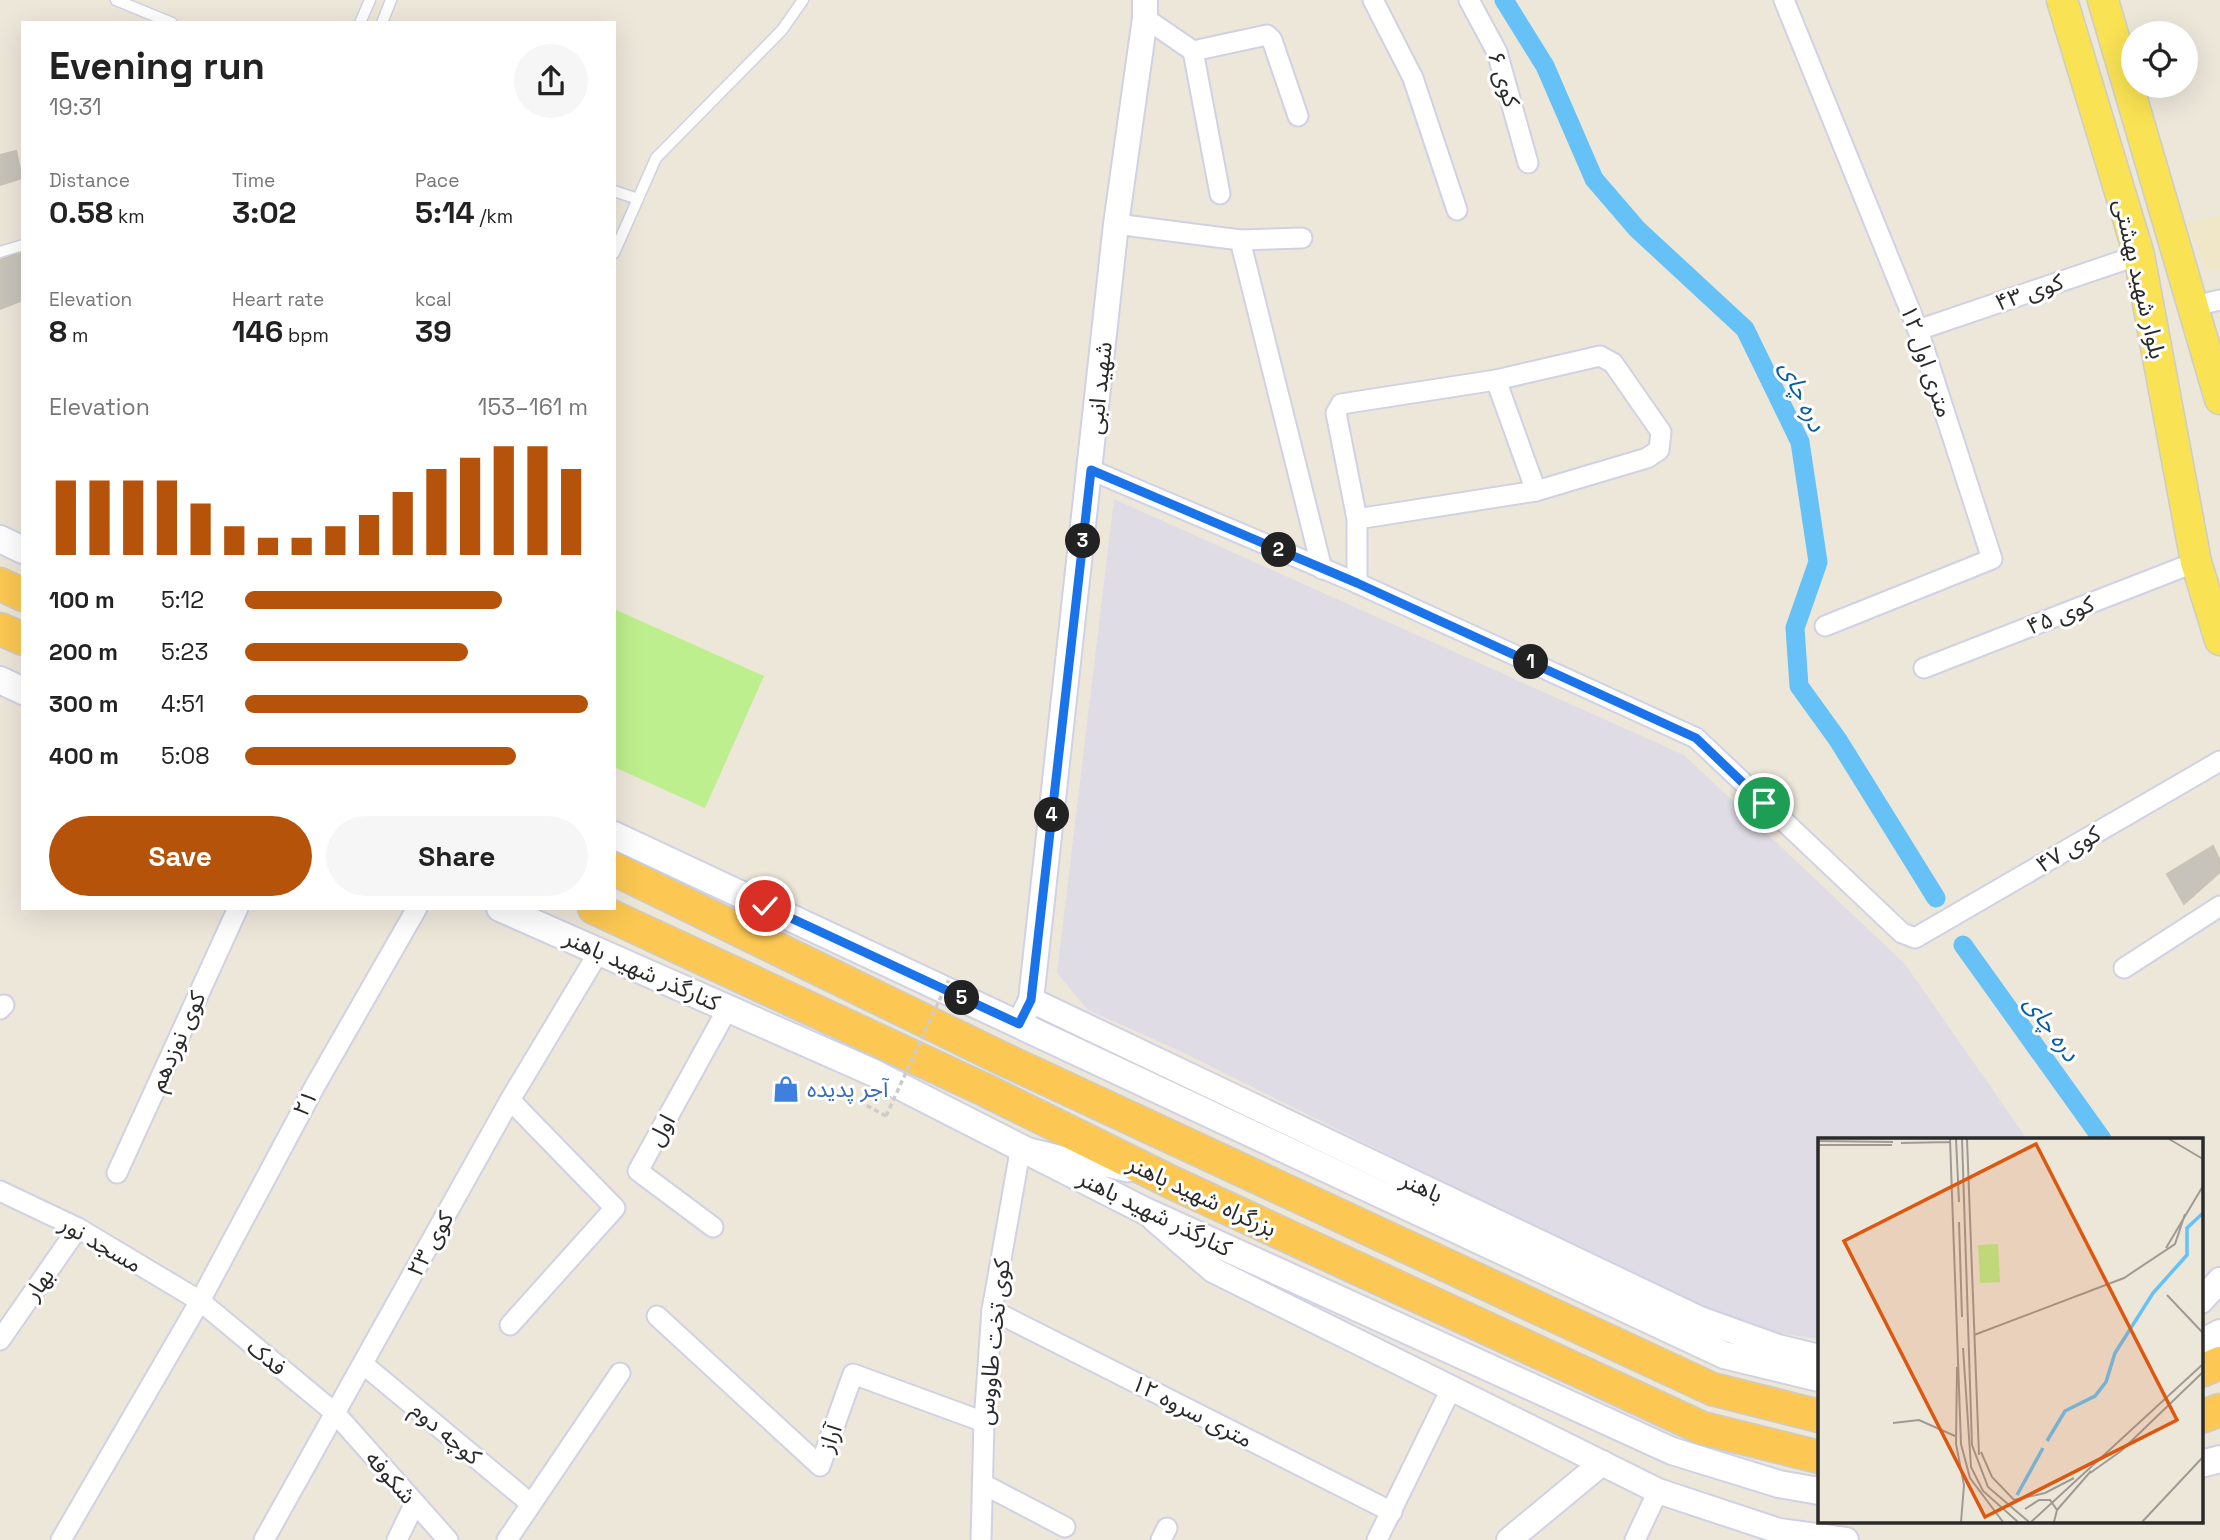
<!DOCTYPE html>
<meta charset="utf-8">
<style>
:root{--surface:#fff;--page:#f6f6f6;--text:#222;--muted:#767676;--accent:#b45309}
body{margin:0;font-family:"Space Grotesk","Noto Sans Arabic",sans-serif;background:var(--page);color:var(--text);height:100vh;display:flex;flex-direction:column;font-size:26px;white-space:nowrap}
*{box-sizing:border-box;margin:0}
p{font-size:23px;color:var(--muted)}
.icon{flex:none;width:38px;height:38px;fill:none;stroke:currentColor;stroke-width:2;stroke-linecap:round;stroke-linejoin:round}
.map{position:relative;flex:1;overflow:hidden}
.panel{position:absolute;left:21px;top:21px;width:595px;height:889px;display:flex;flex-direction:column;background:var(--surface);border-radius:0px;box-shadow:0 7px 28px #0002}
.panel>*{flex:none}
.fabs{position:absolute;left:2121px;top:21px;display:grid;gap:14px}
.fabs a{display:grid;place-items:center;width:77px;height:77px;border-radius:50%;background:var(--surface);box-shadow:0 7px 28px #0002;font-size:35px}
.pin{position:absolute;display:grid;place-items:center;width:60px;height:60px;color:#fff;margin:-30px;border:4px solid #fff;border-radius:50%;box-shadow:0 2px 7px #0007}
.km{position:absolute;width:35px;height:35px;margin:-18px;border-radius:50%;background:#222;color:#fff;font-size:19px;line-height:35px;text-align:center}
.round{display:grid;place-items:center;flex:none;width:74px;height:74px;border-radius:37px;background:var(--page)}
.summary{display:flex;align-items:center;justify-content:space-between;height:119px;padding:0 28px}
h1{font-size:38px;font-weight:700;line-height:52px}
.stats{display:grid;grid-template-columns:repeat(3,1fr);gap:10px;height:119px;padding:7px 28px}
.stats div{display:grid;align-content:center}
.stats b{font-size:30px;font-weight:700}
.stats small{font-size:19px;font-weight:400}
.stats p{font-size:19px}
.chart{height:196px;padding:14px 28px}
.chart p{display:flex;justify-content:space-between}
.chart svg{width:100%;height:126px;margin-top:7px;stroke:var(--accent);stroke-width:6}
.action{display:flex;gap:14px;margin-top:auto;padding:14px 28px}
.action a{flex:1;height:80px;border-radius:42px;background:var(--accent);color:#fff;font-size:28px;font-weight:700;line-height:80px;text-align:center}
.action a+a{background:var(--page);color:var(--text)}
ul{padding:0 28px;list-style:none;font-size:23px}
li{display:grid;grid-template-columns:112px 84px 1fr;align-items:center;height:52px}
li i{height:18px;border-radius:9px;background:var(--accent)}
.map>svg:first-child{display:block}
.industrial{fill:#dfdce5}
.education{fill:#f0e7c8}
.pitch{fill:#bdef8e}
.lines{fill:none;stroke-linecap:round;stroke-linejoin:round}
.canal{stroke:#66c2f6;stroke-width:19}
.building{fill:#c8c3ba;stroke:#c8c3b4;stroke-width:2}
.service-casing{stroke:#d0d1e4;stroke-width:13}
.minor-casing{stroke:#d0d1e4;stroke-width:23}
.tertiary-casing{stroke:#d0d1e4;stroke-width:28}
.secondary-casing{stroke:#d0d1e4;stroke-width:30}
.primary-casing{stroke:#ccc;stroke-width:33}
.trunk-casing{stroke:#ccc;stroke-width:35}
.path{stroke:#ccc;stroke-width:3.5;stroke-dasharray:5 3.5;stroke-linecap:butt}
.service{stroke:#fff;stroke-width:10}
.minor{stroke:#fff;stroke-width:19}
.tertiary{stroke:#fff;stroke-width:24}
.secondary{stroke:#fff;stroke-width:26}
.primary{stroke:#f9e253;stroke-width:30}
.trunk{stroke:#fcc853;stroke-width:32}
.path-bridge{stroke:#ccc;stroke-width:3.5;stroke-dasharray:5 3.5;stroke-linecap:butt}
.route-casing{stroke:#fff;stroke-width:14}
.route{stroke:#1a73e8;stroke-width:9}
.labels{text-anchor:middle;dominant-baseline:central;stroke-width:6;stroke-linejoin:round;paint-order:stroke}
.street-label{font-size:23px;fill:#2a2a2a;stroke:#fff}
.shop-label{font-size:23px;fill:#366cbe;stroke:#fff;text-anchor:start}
.water-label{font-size:24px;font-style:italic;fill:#055da3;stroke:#fff}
.inset-river{fill:none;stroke:#66c2f6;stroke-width:3.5}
.inset-road{fill:none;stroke:#9f9b94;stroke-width:2}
.view{fill:#de570e;fill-opacity:0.15;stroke:#de570e;stroke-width:3.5}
.inset-edge{fill:none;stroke:#2a2a2a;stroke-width:3.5}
</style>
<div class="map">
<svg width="2220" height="1540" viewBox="0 0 2220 1540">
<rect width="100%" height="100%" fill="#ede7da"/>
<path class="industrial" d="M1114,499L1684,755L1905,964L2027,1139H1819V1339L1747,1328L1635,1277L1182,1052L1088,1010L1057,973Z"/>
<path class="education" d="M2220,215V270H2207L2186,223Z"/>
<path class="pitch" d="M614,609L764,676L705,808L614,767Z"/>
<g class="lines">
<g class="canal">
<path d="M1504,0L1545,66L1594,179L1637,229L1745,329L1800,442L1818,562L1795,628L1799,686L1838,740L1936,898"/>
<path d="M1963,945L2102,1139"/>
</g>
</g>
<g class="building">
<path d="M16,151L22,178L0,185V155Z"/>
<path d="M23,252V300L0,309V260Z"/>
<path d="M2213,846L2220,861V872L2184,904L2167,874Z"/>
</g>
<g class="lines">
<defs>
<g id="service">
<path d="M116,0L172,23"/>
<path d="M360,23L370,0"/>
<path d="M382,23L391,0"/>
<path d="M614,191L638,199"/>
<path d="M0,252L23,245"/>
<path d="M614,253L656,158L782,30L803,0"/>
</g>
<g id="minor">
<path d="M1373,0L1413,78L1457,210"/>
<path d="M1469,0L1497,52L1528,163"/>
<path d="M1784,0L1918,330L1992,559L1825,626"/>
<path d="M1145,18L1193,51L1220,194"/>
<path d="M1193,51L1267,35L1272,40L1298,116"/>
<path d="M1116,224L1240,240L1302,238"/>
<path d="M1240,240L1322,569"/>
<path d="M2194,306L2220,300"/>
<path d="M1918,330L2139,255"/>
<path d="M1496,380L1536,491"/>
<path d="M1091,470L1357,583L1696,738L1902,933L1915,938L2220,761"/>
<path d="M1357,519L1536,491L1647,458L1659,450L1661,432L1613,363L1600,356L1496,380L1341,404L1336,413L1357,519V583"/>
<path d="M1924,668L2196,562"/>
<path d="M2124,968L2220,906"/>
<path d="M0,1009L4,1005"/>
<path d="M510,1100L615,1208L510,1325"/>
<path d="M117,1173L238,908"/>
<path d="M0,1191L78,1228L200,1301L335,1413L448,1540"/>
<path d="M713,1227L638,1171L728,1008"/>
<path d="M992,1310L1392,1512"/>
<path d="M657,1316L820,1466L853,1374L984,1422"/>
<path d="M0,1340L78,1228"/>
<path d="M363,1364L530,1503"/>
<path d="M983,1484L1065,1527"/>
<path d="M61,1540L200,1301L315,1086L417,908"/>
<path d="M264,1540L510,1100L600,950"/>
<path d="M397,1540L415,1503"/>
<path d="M507,1540L620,1373"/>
<path d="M981,1540L984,1422L992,1310L1021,1146L1128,1172"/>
<path d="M1161,1540L1167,1528"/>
<path d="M1377,1540L1451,1389"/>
<path d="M1635,1540L1658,1491"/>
</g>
<g id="tertiary">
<path d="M1031,1000L1700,1319L1778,1347L1819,1357"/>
<path d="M1019,1024L1031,1000L1116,224L1145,18V0"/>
<path d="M1154,1219L1213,1270L1658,1491L1779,1531L1846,1540"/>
<path d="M2201,1301L2220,1280"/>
<path d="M1509,1540L1602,1463"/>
</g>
<g id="secondary">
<path d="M0,539L23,550"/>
<path d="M0,680L23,691"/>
<path d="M614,835L1724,1355L1819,1378"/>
<path d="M500,908L874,1073L1143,1210L1672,1451L1779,1484L1819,1491"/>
<path d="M2201,1343L2220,1333"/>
<path d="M2201,1464L2220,1459"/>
</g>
<g id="primary">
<path d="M2062,0L2139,255L2196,562L2220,640"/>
<path d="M2103,0L2220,399"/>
</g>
<g id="trunk">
<path d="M0,584L23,595"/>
<path d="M0,629L23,639"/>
<path d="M614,869L1001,1058L1712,1389L1819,1416"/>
<path d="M594,908L985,1090L1173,1183L1702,1428L1819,1457"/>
<path d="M2201,1371L2220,1363"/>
<path d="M2201,1417L2220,1410"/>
</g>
</defs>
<use href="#service" class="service-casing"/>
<use href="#minor" class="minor-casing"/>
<use href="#tertiary" class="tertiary-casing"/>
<use href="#secondary" class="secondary-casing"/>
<use href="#primary" class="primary-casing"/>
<use href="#trunk" class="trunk-casing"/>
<path class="path" d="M866,1092L862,1103L886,1116"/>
<use href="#service" class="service"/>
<use href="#minor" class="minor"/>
<use href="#tertiary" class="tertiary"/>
<use href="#secondary" class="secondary"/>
<use href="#primary" class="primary"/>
<use href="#trunk" class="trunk"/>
<path class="path-bridge" d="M886,1116L950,977"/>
</g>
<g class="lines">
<defs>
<path id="route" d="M765,906L1019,1024L1031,1000L1091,470L1357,583L1696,738L1764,803"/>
</defs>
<use href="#route" class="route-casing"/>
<use href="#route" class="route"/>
</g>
<defs>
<symbol id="shop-bare" viewBox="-9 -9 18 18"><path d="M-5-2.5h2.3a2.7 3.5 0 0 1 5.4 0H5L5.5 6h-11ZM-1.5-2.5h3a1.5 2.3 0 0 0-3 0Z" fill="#3f7fe0" stroke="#fff" stroke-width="2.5" paint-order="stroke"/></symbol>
</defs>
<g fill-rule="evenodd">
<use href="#shop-bare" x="767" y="1070" width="38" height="38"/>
</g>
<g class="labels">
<g class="street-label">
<text transform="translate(1504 79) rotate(72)">کوی ۶</text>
<text transform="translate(2140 279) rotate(77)">بلوار شهید بهشتی</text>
<text transform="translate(2029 292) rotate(-19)">کوی ۴۳</text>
<text transform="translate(1927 361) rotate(71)">۱۲ متری اول</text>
<text transform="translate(1099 388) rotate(-84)">شهید انبی</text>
<text transform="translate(2060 615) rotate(-21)">کوی ۴۵</text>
<text transform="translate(2068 849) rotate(-30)">کوی ۴۷</text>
<text transform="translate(642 970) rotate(24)">کنارگذر شهید باهنر</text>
<text transform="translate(177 1041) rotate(-66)">کوی نوزدهم</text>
<text transform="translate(305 1103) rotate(-62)">۲۱</text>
<text transform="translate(661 1130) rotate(-61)">اول</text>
<text transform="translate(1422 1187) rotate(25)">باهنر</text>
<text transform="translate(1202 1196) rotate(25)">بزرگراه شهید باهنر</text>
<text transform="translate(1155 1213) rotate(26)">کنارگذر شهید باهنر</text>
<text transform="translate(101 1244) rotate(30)">مسجد نور</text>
<text transform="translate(430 1244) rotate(-61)">کوی ۲۳</text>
<text transform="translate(39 1284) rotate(-55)">بهار</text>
<text transform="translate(993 1342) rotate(-84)">کوی تخت طاووس</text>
<text transform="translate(267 1357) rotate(40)">فدک</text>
<text transform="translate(1192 1411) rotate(27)">۱۲ متری سروه</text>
<text transform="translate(446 1433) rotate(40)">کوچه دوم</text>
<text transform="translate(830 1438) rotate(-70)">آراز</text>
<text transform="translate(391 1477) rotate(48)">شکوفه</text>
</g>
<g class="shop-label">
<text x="807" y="1089">آجر پدیده</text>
</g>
<g class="water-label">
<text transform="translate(1803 396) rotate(65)">دره چای</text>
<text transform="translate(2052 1028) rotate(54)">دره چای</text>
</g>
</g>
<g transform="translate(1818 1138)">
<rect width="385" height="385" fill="#ede7da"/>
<path d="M180,106L182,144L162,145L160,107Z" fill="#bdef8e"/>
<path class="inset-river" d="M229,303L247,273L277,258L288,244L297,215L335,155L369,117V90L385,75M199,357L225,310"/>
<path class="inset-road" d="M132,1L143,306L152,340L185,384M138,1L141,64M144,1L154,307L170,349L211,384M149,1L161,317M351,1L385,21M0,3L75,4M83,5L132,4M0,7H74M141,84L144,179M348,110L385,48M349,157L385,195M156,197L306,140L357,106L367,76M145,210L153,329L165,353L200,384M139,229L138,306L146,347L143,384M75,285L101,282L137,298M163,314L174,339L196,362L227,355L256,340M272,335L303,313L385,234M207,371L221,362H232L239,372L236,384M239,372L273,333M213,384L385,226M324,384L385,319"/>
<path class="view" d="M218,6L359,282L167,379L26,103Z"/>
<rect width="385" height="385" class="inset-edge"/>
</g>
</svg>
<div class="fabs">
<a><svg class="icon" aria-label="locate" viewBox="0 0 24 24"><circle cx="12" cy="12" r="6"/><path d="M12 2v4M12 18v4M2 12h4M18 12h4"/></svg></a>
</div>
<div class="pin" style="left:1764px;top:803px;background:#1e9e55"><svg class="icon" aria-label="arrive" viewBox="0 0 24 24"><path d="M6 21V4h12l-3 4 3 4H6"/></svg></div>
<div class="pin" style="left:765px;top:906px;background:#d93025"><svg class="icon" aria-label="check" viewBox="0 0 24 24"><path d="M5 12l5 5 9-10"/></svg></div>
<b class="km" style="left:1531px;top:662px">1</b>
<b class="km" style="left:1279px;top:550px">2</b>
<b class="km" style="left:1083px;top:541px">3</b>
<b class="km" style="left:1052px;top:815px">4</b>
<b class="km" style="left:962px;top:998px">5</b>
<section class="panel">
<div class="summary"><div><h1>Evening run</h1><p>19:31</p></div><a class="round"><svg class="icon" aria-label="share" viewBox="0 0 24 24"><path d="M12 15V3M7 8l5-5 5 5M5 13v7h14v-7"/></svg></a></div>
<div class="stats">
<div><p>Distance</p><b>0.58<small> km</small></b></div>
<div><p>Time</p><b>3:02</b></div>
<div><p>Pace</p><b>5:14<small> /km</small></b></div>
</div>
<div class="stats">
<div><p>Elevation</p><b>8<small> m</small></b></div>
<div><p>Heart rate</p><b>146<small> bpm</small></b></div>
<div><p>kcal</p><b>39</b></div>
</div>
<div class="chart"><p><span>Elevation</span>153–161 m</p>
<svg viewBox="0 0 160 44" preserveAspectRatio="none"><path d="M5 44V18M15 44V18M25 44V18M35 44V18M45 44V26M55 44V34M65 44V38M75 44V38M85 44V34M95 44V30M105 44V22M115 44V14M125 44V10M135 44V6M145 44V6M155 44V14"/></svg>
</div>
<ul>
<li><b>100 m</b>5:12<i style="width:75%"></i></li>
<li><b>200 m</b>5:23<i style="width:65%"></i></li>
<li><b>300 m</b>4:51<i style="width:100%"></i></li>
<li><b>400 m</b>5:08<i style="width:79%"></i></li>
</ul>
<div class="action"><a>Save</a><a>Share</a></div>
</section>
</div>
